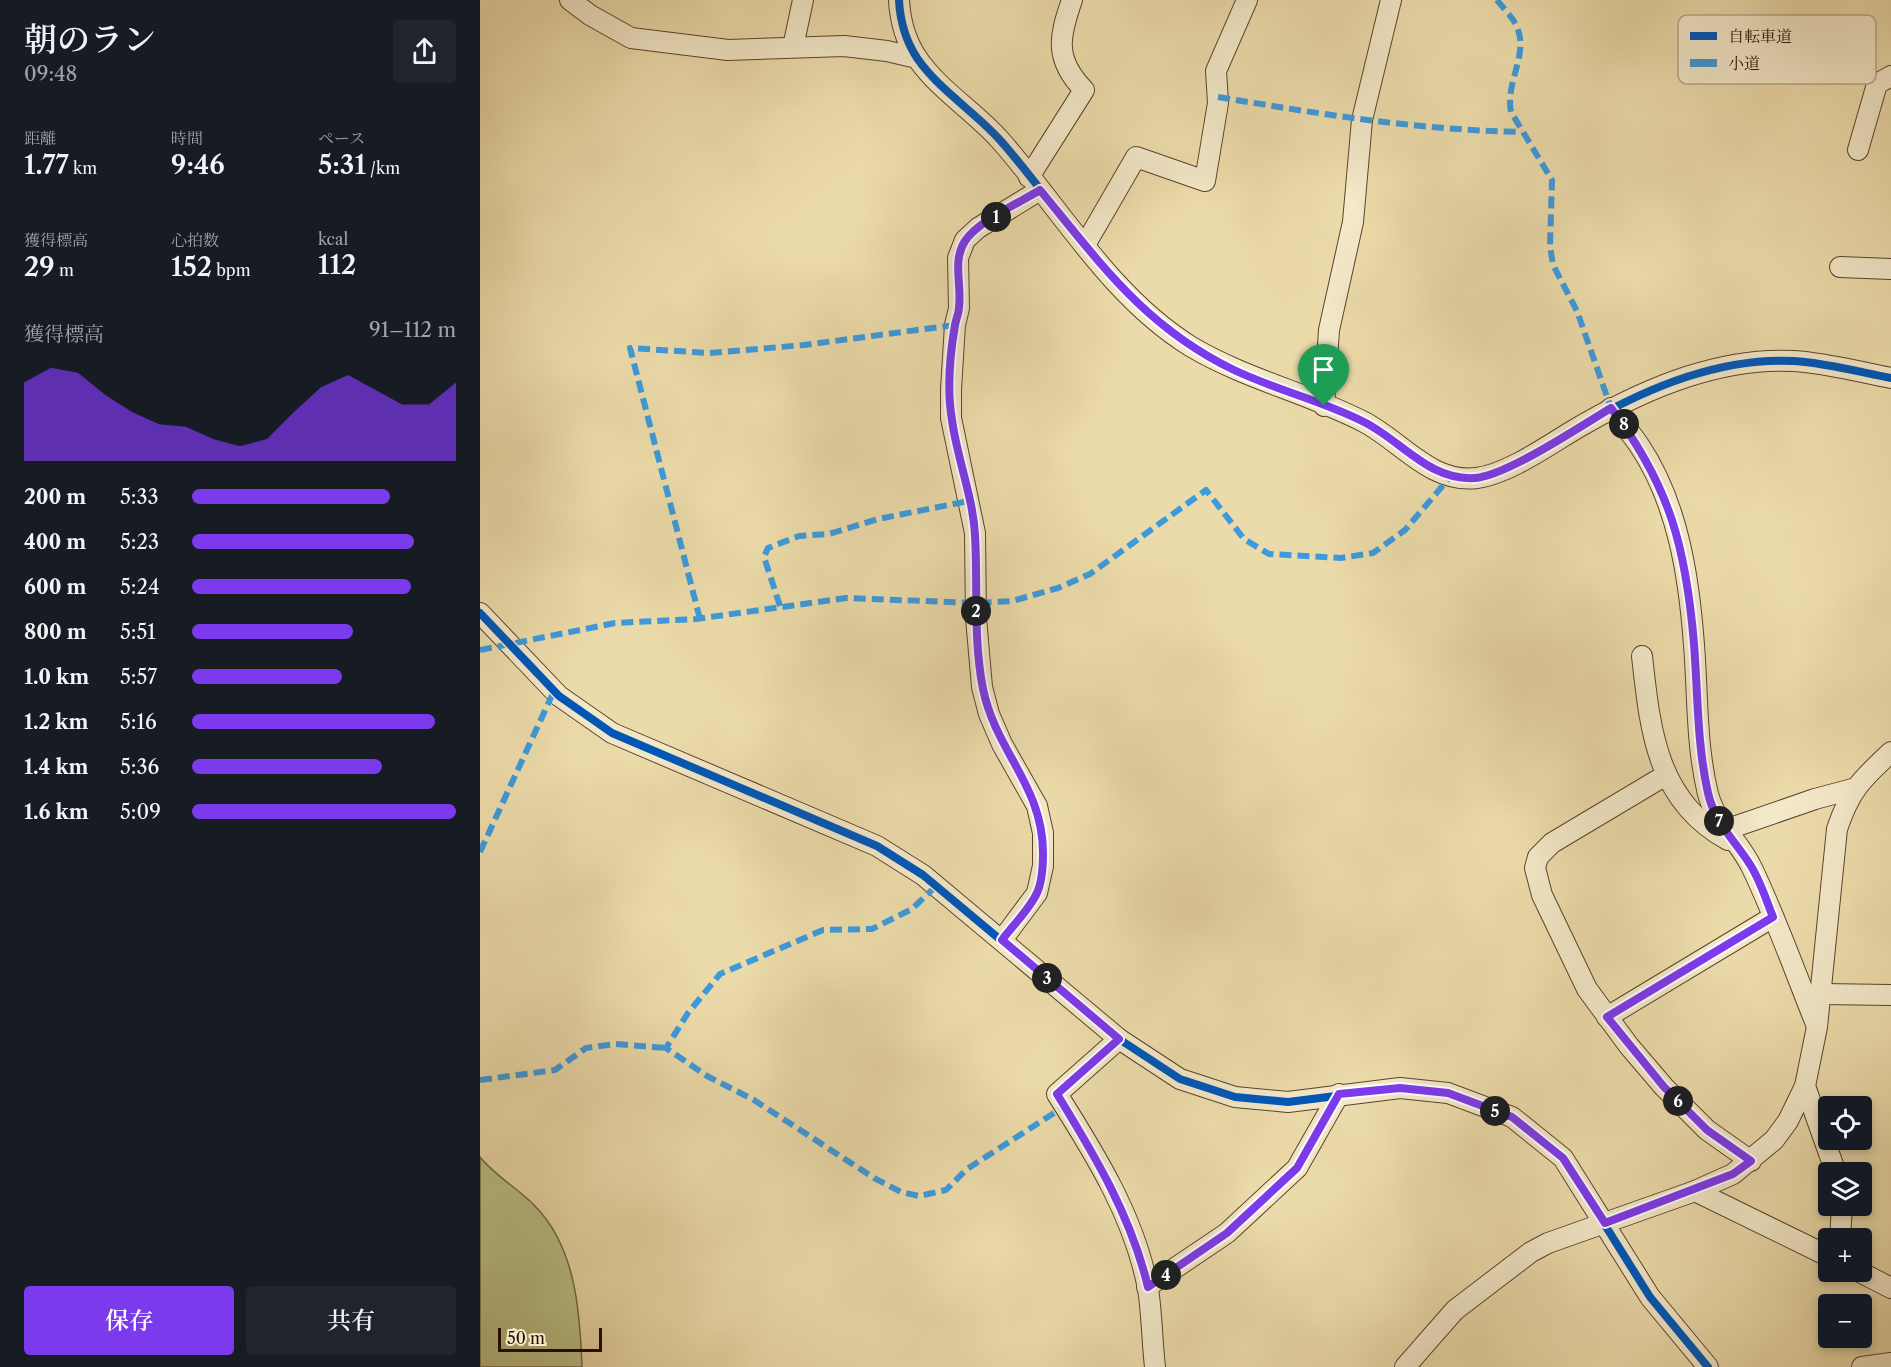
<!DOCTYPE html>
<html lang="ja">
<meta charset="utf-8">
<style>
:root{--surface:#171b24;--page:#20242c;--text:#f1f3f6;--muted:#9ea1a6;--accent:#7c3aed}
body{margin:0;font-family:"Libre Caslon Text","Noto Serif JP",serif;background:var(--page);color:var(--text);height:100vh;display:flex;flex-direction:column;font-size:22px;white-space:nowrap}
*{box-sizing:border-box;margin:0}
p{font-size:20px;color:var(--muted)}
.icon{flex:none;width:33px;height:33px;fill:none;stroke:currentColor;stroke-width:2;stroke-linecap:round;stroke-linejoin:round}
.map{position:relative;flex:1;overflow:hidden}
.drawer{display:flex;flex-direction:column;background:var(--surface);width:480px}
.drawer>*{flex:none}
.fabs{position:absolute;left:1338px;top:1096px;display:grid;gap:12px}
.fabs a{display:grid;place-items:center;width:54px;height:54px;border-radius:6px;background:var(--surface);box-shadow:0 3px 9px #0003;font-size:30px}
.scale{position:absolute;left:18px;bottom:15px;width:104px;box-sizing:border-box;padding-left:6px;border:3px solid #2b1002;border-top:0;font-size:16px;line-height:21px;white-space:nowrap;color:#2b1002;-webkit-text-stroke:4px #f3e8c8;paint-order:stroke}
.pin{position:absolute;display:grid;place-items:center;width:51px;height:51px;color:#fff;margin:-62px -26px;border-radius:50% 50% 50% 0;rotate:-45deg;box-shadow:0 0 6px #0007}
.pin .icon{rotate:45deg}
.km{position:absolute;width:30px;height:30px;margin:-15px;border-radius:50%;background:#222;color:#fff;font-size:16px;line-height:30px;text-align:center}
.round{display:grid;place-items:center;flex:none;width:63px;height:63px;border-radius:6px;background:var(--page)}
.overview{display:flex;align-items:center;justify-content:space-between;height:102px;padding:0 24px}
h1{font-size:33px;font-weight:600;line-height:45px}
.metrics{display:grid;grid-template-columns:repeat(3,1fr);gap:9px;height:102px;padding:6px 24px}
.metrics div{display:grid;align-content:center}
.metrics b{font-size:26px;font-weight:600}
.metrics small{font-size:16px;font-weight:400}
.metrics p{font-size:16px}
.chart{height:168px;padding:12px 24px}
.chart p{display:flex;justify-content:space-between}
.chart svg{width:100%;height:108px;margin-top:6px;fill:var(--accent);opacity:.7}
.action{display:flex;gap:12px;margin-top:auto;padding:12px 24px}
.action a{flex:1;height:69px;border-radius:6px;background:var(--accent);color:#fff;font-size:24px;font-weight:600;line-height:69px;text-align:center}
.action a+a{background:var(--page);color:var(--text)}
ul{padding:0 24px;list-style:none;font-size:20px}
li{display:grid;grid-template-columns:96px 72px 1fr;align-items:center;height:45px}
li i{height:15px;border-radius:8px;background:var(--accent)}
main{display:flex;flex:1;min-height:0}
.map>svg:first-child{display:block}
.green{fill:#bac087;stroke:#726844;stroke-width:1.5}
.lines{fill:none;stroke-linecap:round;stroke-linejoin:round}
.minor-casing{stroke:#5b432c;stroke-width:22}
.minor{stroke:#f3e8c8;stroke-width:20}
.quiet{stroke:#3d9add;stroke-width:6;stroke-dasharray:12 6;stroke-linecap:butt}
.cycleway-casing{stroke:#f3e8c8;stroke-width:11}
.cycleway{stroke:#0057b8;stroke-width:8}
.route-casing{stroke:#fff;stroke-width:12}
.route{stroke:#7c3aed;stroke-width:8}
.key{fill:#f3e8c8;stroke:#b7a78d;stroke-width:1.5}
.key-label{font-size:16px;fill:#2b1002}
</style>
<main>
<section class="drawer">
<div class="overview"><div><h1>朝のラン</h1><p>09:48</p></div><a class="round"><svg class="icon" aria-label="share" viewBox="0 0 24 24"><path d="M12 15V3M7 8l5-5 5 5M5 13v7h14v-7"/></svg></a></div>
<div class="metrics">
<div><p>距離</p><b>1.77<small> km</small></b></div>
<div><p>時間</p><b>9:46</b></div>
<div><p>ペース</p><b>5:31<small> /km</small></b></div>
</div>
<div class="metrics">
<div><p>獲得標高</p><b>29<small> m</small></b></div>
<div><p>心拍数</p><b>152<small> bpm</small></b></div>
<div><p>kcal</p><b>112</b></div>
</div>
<div class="chart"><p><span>獲得標高</span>91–112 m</p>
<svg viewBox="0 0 160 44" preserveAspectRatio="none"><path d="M0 44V12L10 6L20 8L30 17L40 24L50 29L60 30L70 35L80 38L90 35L100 24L110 14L120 9L130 15L140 21L150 21L160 12V44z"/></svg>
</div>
<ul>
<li><b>200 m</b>5:33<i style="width:75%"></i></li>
<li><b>400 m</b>5:23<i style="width:84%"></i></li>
<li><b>600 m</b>5:24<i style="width:83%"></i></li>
<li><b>800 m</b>5:51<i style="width:61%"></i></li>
<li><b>1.0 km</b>5:57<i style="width:57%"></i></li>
<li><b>1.2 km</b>5:16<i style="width:92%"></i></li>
<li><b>1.4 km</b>5:36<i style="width:72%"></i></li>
<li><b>1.6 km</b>5:09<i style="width:100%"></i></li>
</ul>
<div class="action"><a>保存</a><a>共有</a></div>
</section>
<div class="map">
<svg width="1411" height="1367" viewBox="0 0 1411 1367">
<rect width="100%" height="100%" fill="#ecdbaa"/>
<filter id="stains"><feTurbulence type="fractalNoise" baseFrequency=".00333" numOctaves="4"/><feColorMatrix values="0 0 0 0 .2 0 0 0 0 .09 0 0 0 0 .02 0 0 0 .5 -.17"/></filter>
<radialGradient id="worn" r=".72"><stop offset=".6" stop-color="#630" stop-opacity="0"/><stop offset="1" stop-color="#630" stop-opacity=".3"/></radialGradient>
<path class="green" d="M0,1157C15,1176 39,1189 55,1206C96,1248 100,1312 102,1367H0Z"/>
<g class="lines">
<defs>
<g id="minor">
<path d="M90,0L110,15L151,38L248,50L364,46L407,51L437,58"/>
<path d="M419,0C420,20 426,41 437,58C459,90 494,111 520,140C581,209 630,296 710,346C765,379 828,393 884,422C921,441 951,484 997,478C1032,473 1075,440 1106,423C1169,387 1241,357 1314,361C1346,363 1380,372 1411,378"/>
<path d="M313,47L323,0"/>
<path d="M1378,150L1397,84L1411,76"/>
<path d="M549,177L604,90C574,59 579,37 592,0"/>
<path d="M605,245L656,157L725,181L738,103L736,71L767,0"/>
<path d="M1360,267L1411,269"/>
<path d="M844,406L849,330L873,222L882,120L911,0"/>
<path d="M1131,408C1140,420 1150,432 1159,445C1198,503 1209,577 1214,645C1218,695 1216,745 1228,794C1236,824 1260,842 1272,868C1296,918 1315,972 1336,1024"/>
<path d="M0,613L79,696L132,733L397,846L443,875L639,1039L700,1079L755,1097L808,1102L920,1088L968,1093L1032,1117L1083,1158L1170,1297L1228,1367"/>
<path d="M1162,656C1170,728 1176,801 1248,840"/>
<path d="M1186,775L1072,843L1058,857L1055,868L1062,895L1107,989L1149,1046L1184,1087L1227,1130L1271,1161"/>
<path d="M1245,830L1335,799L1376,788"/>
<path d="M522,940L557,893L563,866V833L557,806L522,744L509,714L502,687L496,618L495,533L471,418V389L475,325L479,308L478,258L485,240L498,228L560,190"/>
<path d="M1341,994L1411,995"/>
<path d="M1127,1017L1293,917"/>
<path d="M639,1039L577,1094C615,1154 655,1218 668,1289C672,1314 672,1341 675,1367"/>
<path d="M1325,1086L1356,1173"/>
<path d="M1215,1191L1348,1256"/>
<path d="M1360,1239L1362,1206"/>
<path d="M1380,1272L1411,1288"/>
<path d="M667,1287L747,1233L817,1168L859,1094"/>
<path d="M925,1367L975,1310L1051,1252L1068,1243L1215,1191L1253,1174L1294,1140L1308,1121L1325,1086L1337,1027L1357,829C1370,790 1381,780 1411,752"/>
<path d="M1382,1367L1411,1363"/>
</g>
</defs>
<use href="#minor" class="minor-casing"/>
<use href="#minor" class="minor"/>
<g class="quiet">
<path d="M1017,0C1023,8 1033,17 1037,27C1049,55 1025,82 1031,112L1072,180L1070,246L1073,265L1097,311L1131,408"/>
<path d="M738,97C840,114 938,130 1042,132"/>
<path d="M300,606L284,557L288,548L319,536L349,534L398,519L489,501"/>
<path d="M220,619L150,348L229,353L324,345L475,325"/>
<path d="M0,650L135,623L216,619L366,598L496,603L532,601L578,588L610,574L726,490L764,539L789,554L861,558L893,553L925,530L971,476"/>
<path d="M0,852L74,691"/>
<path d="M456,886L432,909L392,929L343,930L240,974L208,1013L186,1048L227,1076L274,1100L394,1178L421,1192L439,1196L466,1190L487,1169L585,1106"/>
<path d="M0,1080L75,1070L106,1048L135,1044L186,1048"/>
</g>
<defs>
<g id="cycleway">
<path d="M419,0C420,20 426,41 437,58C459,90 494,111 520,140C581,209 630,296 710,346C765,379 828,393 884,422C921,441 951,484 997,478C1032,473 1075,440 1106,423C1169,387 1241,357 1314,361C1346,363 1380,372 1411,378"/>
<path d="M0,613L79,696L132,733L397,846L443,875L639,1039L700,1079L755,1097L808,1102L920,1088L968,1093L1032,1117L1083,1158L1170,1297L1228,1367"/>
</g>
</defs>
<use href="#cycleway" class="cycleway-casing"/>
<use href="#cycleway" class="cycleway"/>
</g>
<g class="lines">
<defs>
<path id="route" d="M560,190C621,264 665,327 754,370C796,390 843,401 884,422C922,441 949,481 995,478C1026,476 1101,426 1131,408C1190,486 1206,548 1214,644C1218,695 1217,744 1228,793C1234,821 1254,840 1269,863C1280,879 1286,900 1293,917L1127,1017L1184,1087L1227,1130L1271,1161L1253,1174L1125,1223L1083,1158L1032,1117L968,1093L920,1088L859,1094L817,1168L747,1233L668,1287C651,1216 615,1156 577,1094L639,1039L522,940C533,925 549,910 557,893C562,882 563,865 563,853C563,786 516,752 503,689C493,639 498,586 495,535C493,497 477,458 472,420C467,391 470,354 475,325C476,319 479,313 479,307C482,285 472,261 485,241C498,221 539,203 560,190Z"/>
</defs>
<use href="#route" class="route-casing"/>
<use href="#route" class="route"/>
</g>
<rect x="1198" y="15" width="198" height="69" rx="9" class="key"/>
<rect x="1210" y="32" width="27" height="8" fill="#0057b8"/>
<rect x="1210" y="59" width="27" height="8" fill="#3d9add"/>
<g class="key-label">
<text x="1248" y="42">自転車道</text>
<text x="1248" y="69">小道</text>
</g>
<rect width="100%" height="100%" filter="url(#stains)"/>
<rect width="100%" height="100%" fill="url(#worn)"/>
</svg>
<div class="fabs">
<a><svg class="icon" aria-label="locate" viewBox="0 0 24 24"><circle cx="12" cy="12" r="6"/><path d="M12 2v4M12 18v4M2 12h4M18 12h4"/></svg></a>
<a><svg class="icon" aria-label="layers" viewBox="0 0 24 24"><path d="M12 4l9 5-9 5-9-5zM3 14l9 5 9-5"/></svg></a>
<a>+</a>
<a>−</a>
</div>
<div class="scale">50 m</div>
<div class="pin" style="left:844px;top:406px;background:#1e9e55"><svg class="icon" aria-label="arrive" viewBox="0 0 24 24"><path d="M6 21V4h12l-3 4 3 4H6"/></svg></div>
<b class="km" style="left:516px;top:217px">1</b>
<b class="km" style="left:496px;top:611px">2</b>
<b class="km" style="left:567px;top:978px">3</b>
<b class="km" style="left:686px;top:1275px">4</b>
<b class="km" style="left:1015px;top:1111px">5</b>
<b class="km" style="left:1198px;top:1101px">6</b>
<b class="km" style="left:1239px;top:821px">7</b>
<b class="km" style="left:1144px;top:424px">8</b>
</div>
</main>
